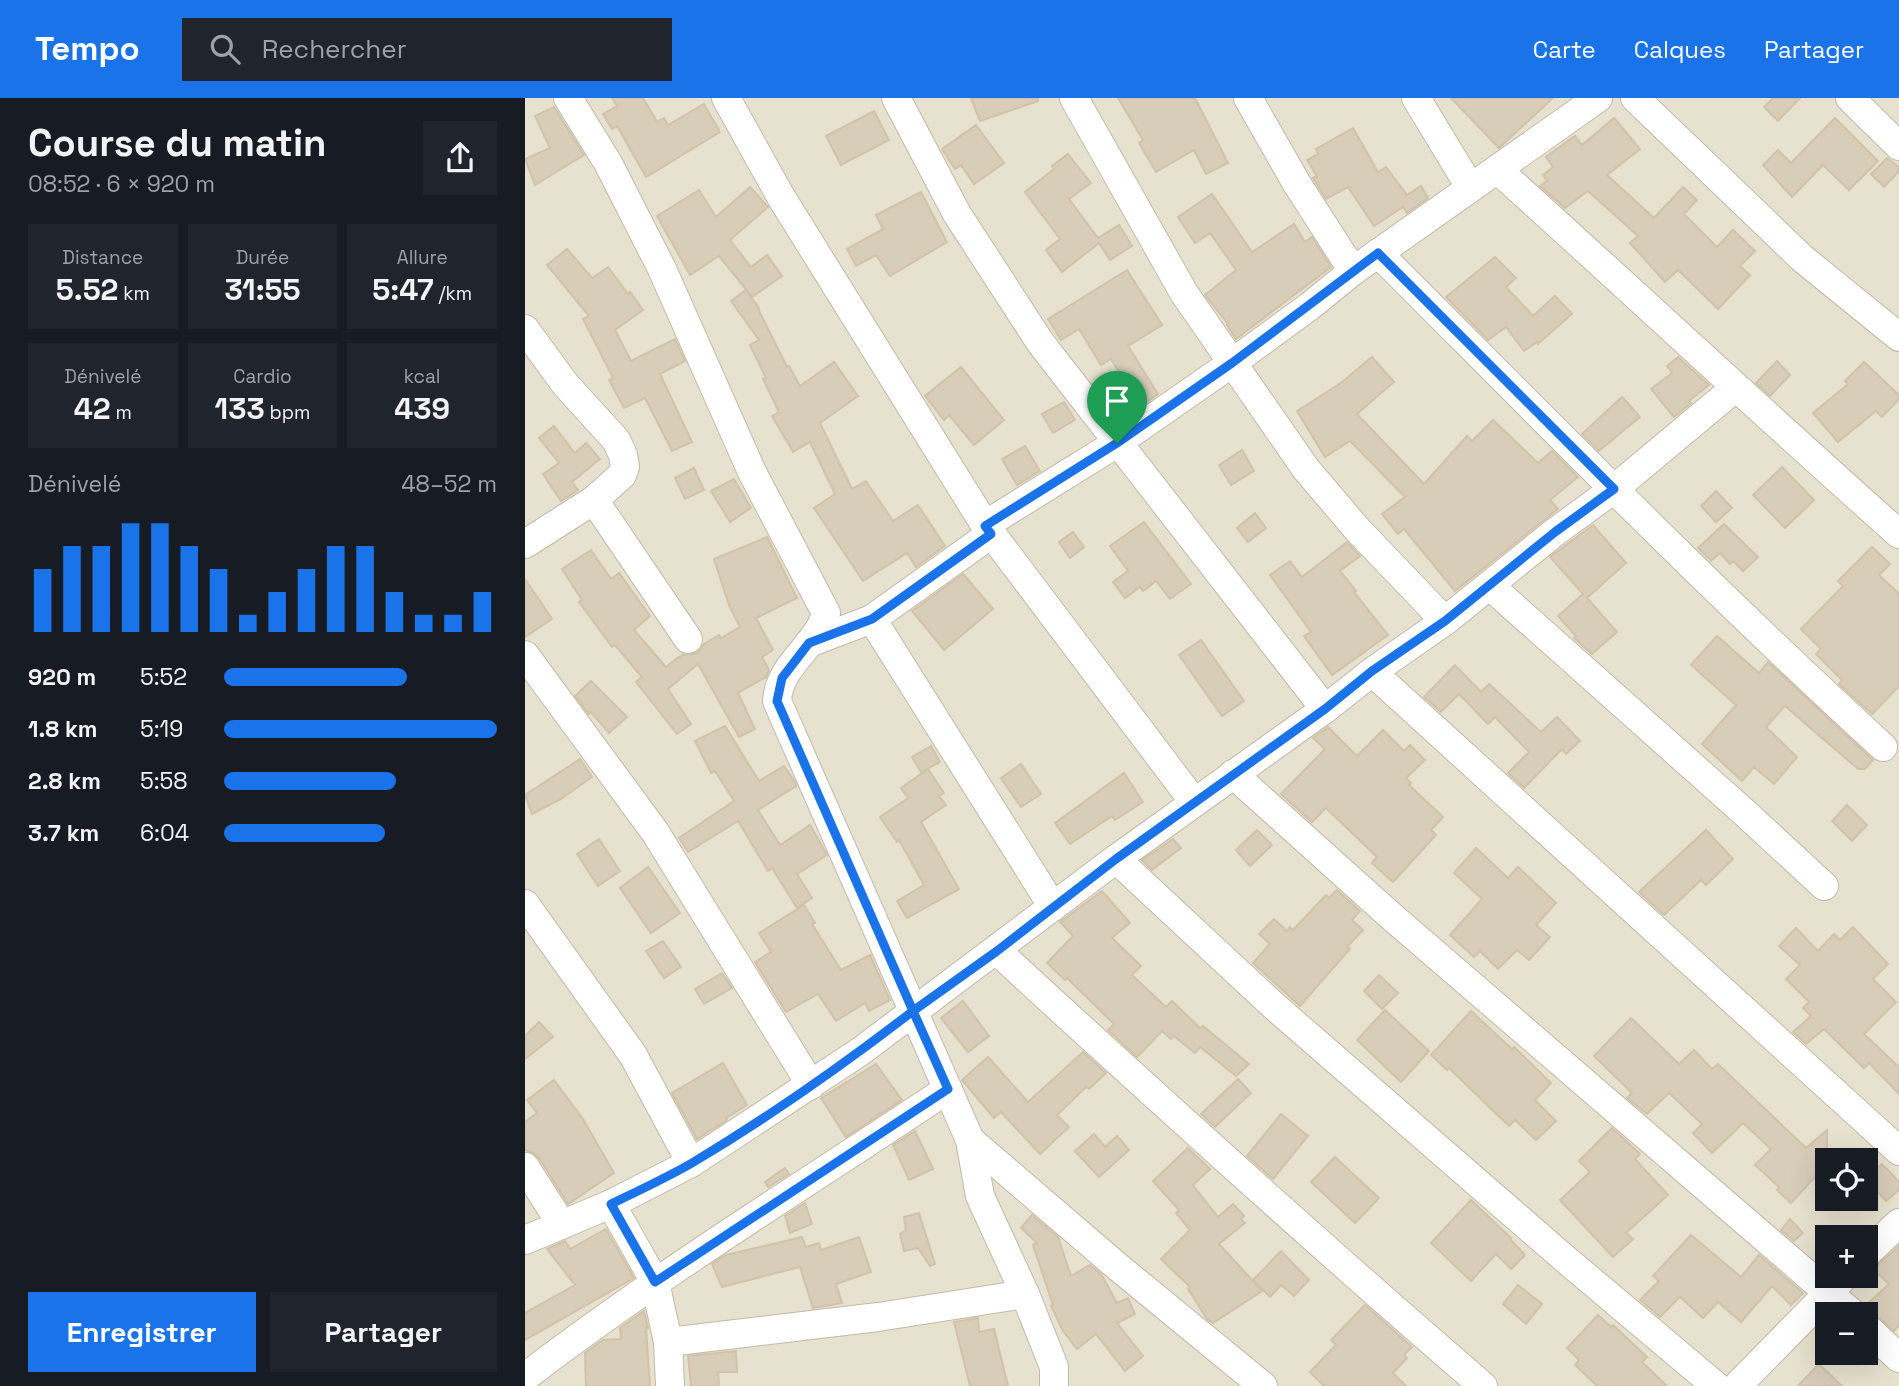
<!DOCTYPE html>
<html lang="fr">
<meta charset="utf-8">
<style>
:root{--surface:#171b24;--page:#20242c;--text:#f1f3f6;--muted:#9ea1a6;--accent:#1a73e8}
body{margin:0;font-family:"Space Grotesk",sans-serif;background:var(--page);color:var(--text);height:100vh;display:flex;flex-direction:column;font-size:26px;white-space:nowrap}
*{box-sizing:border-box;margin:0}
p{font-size:23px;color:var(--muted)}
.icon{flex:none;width:38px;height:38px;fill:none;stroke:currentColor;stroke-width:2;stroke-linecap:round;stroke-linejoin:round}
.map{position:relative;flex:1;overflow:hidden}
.sheet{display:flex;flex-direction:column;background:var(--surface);width:525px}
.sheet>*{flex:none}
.buttons{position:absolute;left:1290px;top:1050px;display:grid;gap:14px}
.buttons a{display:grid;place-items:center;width:63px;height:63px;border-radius:0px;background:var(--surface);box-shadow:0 7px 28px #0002;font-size:35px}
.pin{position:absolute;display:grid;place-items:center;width:60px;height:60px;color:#fff;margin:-72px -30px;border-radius:50% 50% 50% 0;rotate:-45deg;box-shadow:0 0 7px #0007}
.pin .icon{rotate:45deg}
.round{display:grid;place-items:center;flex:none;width:74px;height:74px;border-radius:0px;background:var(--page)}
.overview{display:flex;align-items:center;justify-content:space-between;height:119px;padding:0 28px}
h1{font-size:38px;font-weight:700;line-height:52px}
.figures{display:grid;grid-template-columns:repeat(3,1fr);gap:10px;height:119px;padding:7px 28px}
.figures div{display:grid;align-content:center;border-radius:0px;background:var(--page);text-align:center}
.figures b{font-size:30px;font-weight:700}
.figures small{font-size:19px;font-weight:400}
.figures p{font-size:19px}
.chart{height:196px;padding:14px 28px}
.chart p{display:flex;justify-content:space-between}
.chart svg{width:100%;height:126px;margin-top:7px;stroke:var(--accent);stroke-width:6}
.cta{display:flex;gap:14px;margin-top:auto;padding:14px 28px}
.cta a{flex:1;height:80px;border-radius:0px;background:var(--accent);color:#fff;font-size:28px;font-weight:700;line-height:80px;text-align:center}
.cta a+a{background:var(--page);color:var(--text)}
ul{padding:0 28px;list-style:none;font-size:23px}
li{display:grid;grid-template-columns:112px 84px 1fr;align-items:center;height:52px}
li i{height:18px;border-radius:9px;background:var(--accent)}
header{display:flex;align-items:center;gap:42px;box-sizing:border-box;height:98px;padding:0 35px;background:var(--accent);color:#fff}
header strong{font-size:33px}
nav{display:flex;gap:38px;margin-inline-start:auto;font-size:24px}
.search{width:490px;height:63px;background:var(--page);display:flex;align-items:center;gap:18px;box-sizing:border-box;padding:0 24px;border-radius:0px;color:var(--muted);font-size:26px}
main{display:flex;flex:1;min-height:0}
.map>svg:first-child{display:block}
.residential{fill:#e7e1cf;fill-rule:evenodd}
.building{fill:#d8cdb9;stroke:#d1c3a9;stroke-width:2}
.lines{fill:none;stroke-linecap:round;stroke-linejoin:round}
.minor-casing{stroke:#c2b9a7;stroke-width:30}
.minor{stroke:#fff;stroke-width:28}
.route-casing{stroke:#fff;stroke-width:14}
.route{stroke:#1a73e8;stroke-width:9}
</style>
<header>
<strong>Tempo</strong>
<div class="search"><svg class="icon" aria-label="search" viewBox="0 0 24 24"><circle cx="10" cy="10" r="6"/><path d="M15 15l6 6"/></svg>Rechercher</div>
<nav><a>Carte</a><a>Calques</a><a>Partager</a></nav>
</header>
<main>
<section class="sheet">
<div class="overview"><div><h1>Course du matin</h1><p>08:52 · 6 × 920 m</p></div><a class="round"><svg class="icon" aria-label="share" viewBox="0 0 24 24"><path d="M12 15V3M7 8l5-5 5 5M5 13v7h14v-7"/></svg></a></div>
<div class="figures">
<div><p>Distance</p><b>5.52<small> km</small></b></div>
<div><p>Durée</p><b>31:55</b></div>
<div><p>Allure</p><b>5:47<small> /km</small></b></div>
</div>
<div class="figures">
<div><p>Dénivelé</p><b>42<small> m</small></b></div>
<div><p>Cardio</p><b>133<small> bpm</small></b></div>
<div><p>kcal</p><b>439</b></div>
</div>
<div class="chart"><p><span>Dénivelé</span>48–52 m</p>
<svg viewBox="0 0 160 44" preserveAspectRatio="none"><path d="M5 44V22M15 44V14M25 44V14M35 44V6M45 44V6M55 44V14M65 44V22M75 44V38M85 44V30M95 44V22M105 44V14M115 44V14M125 44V30M135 44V38M145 44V38M155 44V30"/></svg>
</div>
<ul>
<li><b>920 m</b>5:52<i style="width:67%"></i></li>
<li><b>1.8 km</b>5:19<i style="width:100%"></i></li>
<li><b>2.8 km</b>5:58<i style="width:63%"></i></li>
<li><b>3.7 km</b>6:04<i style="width:59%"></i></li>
</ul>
<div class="cta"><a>Enregistrer</a><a>Partager</a></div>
</section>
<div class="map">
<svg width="1374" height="1288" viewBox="0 0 1374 1288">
<rect width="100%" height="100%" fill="#f3eee2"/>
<path class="residential" d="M0,0H1374V1288H0ZM1302,1062H1340V1101H1302ZM1302,1139H1340V1178H1302ZM1302,1216H1340V1255H1302Z"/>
<g class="building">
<path d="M87,0H118L132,24L139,20L143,27L179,6L195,34L121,79L92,28L87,31L78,16L92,8Z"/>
<path d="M446,0H513V3L455,23Z"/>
<path d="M593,0H670L703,65L681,76L669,52L631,74L614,45L618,42Z"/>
<path d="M926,0H1028L974,50Z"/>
<path d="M1248,0H1275L1253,23L1239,9Z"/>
<path d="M29,9L59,57L10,87L0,61L25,50L10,18Z"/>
<path d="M349,13L364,42L316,67L301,38Z"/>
<path d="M1089,20L1115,51L1082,77L1129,120L1158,89L1172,102L1159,116L1192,149L1208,132L1230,153L1215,168L1225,177L1193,211L1153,172L1140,184L1105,145L1113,138L1063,93L1040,110L1015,88L1022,83L1018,77L1028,69L1021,59L1050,38L1057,47Z"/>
<path d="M1310,20L1353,63L1324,92L1298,67L1267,99L1238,67L1253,52L1266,65Z"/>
<path d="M451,27L479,65L449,86L436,67L430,71L417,51Z"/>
<path d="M828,30L853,74L861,69L882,97L896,88L903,100L882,115L878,109L849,128L823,89L801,101L788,80L792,78L782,62L793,56L791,51Z"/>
<path d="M543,56L566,85L544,101L573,140L594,127L607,148L585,162L574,145L537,174L521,152L535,141L500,94L529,71L527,68Z"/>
<path d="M1362,60L1374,69V73L1359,89L1346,76Z"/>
<path d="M225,89L243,109L205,142L226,169L242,157L257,178L227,199L194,158L165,177L132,118L174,92L191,119Z"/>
<path d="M396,94L422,144L365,178L351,157L331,168L322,151L358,131L351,117Z"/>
<path d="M687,96L727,154L769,126L780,144L787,139L806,169L711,241L702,227L703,226L680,197L711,172L685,135L670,145L653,119Z"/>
<path d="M42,151L67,180L83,169L103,196L105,194L118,212L90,232L106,263L150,241L160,263L135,276L167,344L147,353L120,300L99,310L84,282L88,280L58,221L64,218L22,167Z"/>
<path d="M970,159L991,180L981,189L1008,218L1030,198L1047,216L1013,246L1012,244L999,253L981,229L963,242L921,199Z"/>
<path d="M602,172L637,227L603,248L633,296L616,308L586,261L576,267L554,231L536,242L523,221Z"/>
<path d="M221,192L234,210L233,211L262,269L264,268L275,288L309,264L333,298L295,325L327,391L341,383L368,423L393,407L420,448L391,469L382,455L338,483L289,410L310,396L285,344L268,354L247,318L254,314L238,281L241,280L225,247L234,242L206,203Z"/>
<path d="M847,259L869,284L832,316L899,386L942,338L947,343L968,322L1013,365L1027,353L1053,379L1025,402L1033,411L930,493L879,431L873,436L857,416L880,399L825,343L800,359L772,313L816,285Z"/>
<path d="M1153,259L1184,287L1164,303L1166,305L1149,319L1126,291L1147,275L1142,268Z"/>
<path d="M1252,263L1265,277L1245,298L1231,285Z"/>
<path d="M1339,264L1374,297V301L1357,319L1351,313L1313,344L1288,315L1323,286L1320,283Z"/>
<path d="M436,269L479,322L449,347L424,317L419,322L400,298Z"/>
<path d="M1097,299L1115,319L1074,353L1057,336Z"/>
<path d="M539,304L550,322L528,335L517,316Z"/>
<path d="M29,328L50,355L61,345L75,361L47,384L53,392L36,403L18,376L34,365L14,340Z"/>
<path d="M500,348L515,373L492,387L477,361Z"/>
<path d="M717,352L729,373L706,387L694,367Z"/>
<path d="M1257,369L1289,402L1260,430L1228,397Z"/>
<path d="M169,370L179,392L160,401L150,380Z"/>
<path d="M209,381L226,410L205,424L186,393Z"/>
<path d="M1191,393L1207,410L1191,424L1176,408Z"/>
<path d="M730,415L741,430L723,444L712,430Z"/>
<path d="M619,424L666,486L645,501L631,483L618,493L615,489L600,500L588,484L603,473L585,448Z"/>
<path d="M1199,426L1233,459L1218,473L1208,463L1205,466L1195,455L1186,463L1173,450Z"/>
<path d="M1068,427L1101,465L1062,500L1092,534L1067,556L1049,540L1051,538L1033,518L1058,496L1025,459Z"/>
<path d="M548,434L559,449L545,460L534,444Z"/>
<path d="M242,439L272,500L231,520L248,552L237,559L244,572L241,579L213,595L230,631L214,639L173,566L143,591L166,626L152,636L111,584L117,579L90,547L87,549L54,504L57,502L37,471L66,452L86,481L94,475L125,518L109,532L141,569L152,560L158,557L172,555L179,546L194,537L196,540L215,529L204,507L189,461Z"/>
<path d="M822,444L835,458L815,473L831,493L829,494L863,537L807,577L779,538L786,534L745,477L765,463L777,479Z"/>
<path d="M1347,449L1365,466L1354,477L1374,496V588L1347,616L1314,586L1317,582L1291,556L1296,551L1276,531L1318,488L1313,483Z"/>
<path d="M438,476L468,511L419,552L387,513Z"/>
<path d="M0,481L27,521L0,539Z"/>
<path d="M1192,538L1234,575L1243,564L1348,662L1340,671H1333L1260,608L1241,629L1272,659L1249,686L1229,669L1217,683L1177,646L1211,607L1166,567Z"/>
<path d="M676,542L719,603L697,618L654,557Z"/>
<path d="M930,567L956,594L964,586L1016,634L1032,619L1055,643L1041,656L1037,651L999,690L983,675L1004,654L970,619L963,626L934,596L916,614L899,599Z"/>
<path d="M66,583L102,619L84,635L66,614L64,616L50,598Z"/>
<path d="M200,628L234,683L259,668L270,684L271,688L233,712L255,747L285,727L302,757L272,776L287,800L272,810L247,770L243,773L213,723L163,754L154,740L209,703L190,673L186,675L170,643Z"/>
<path d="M803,629L832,658L858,632L879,653L885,647L900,662L881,680L886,685L884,687L918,719L906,732L911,737L868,784L847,765L852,759L801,710L787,724L756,696L800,651L788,640Z"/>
<path d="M406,648L415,664L396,674L387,659Z"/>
<path d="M55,661L67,679L36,701L7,716L0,697Z"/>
<path d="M496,666L516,696L496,709L476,680Z"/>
<path d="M403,671L419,695L414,698L421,707L396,724L434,791L382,820L372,803L399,787L374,742L372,744L355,719L383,700L376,690Z"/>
<path d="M599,675L618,704L590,722L587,718L545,746L530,725Z"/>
<path d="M1322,707L1342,727L1327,743L1307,723Z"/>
<path d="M732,732L747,747L725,768L711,752Z"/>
<path d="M1181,732L1208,761L1181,787L1176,782L1139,817L1114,794Z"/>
<path d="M74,741L95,773L73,788L52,756Z"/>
<path d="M648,741L656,750L627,772L617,762Z"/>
<path d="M951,750L983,780L993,769L1031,805L1011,827L1025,839L1004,862L992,852L973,871L955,853L949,859L925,837L957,801L929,775Z"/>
<path d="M123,769L155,815L126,835L95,790Z"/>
<path d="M812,792L835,813L827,822L838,832L822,849L825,851L775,908L728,865L745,846L734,836L749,821L762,833L765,829L768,832L801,797L804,800Z"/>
<path d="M577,793L605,825L587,840L616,868L607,877L641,909L647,903L675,930L678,928L724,966L711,978L675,949L670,955L649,938L646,941L637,933L612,959L583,932L589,926L542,880L540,882L522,865L548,838L535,824Z"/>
<path d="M279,807L290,825L287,826L316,872L345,857L365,902L344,913L340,905L311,923L293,896L261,914L230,864L246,854L234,835Z"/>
<path d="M1328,829L1363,866L1348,881L1371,904L1339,936L1374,969V996L1344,965L1339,970L1299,931L1281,946L1268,934L1286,918L1278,910L1284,904L1261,881L1275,867L1254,848L1271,830L1293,853L1309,836L1315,842Z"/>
<path d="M138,843L156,869L139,880L121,853Z"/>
<path d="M197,875L207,890L179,906L170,891Z"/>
<path d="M854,877L873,895L857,911L839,893Z"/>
<path d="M438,903L464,938L443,954L416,920Z"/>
<path d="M860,912L904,953L876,984L832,942Z"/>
<path d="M946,913L987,951L989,949L1026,985L1010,1002L1031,1023L1011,1042L990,1022L984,1028L924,970L922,972L906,957Z"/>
<path d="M1106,920L1154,966L1169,952L1187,971L1193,966L1281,1050L1302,1032V1094L1289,1080L1266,1105L1252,1092L1254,1089L1230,1067L1246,1051L1218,1025L1187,1055L1168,1035L1177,1026L1144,995L1122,1016L1102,1000L1107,995L1069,958Z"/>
<path d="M14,924L28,939L0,961V938Z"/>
<path d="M558,954L581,975L564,991L561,989L532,1017L544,1029L515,1056L476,1014L469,1020L437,982L463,959L503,1004Z"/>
<path d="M198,965L222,1007L201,1020L202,1022L172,1041L147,995Z"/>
<path d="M351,966L377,1002L321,1039L296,1000Z"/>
<path d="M713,981L726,995L690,1029L676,1016Z"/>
<path d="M29,982L58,1021L89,1075L43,1106L14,1060L8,1055L0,1052V1024L12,1015L2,1002Z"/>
<path d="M756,1016L783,1038L748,1081L722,1058Z"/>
<path d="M1087,1030L1115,1056L1110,1061L1143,1097L1101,1135L1108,1141L1088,1159L1035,1102L1065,1074L1054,1063Z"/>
<path d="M390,1033L408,1071L384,1082L368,1047Z"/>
<path d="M569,1036L580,1049L592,1038L604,1052L574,1079L550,1053Z"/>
<path d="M663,1050L685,1071L668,1087L693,1119L708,1106L719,1118L716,1121L720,1125L694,1146L737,1193L688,1225L682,1221L663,1191L665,1189L636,1161L665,1132L651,1115L654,1112L628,1083Z"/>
<path d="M810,1059L854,1100L830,1125L786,1084Z"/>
<path d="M1357,1066L1374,1084V1092L1361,1103L1341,1081Z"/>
<path d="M260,1070L264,1076L243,1089L240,1084Z"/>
<path d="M946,1102L986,1140L985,1141L1000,1157L986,1171L971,1156L946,1183L906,1145Z"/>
<path d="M280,1105L287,1126L265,1135L260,1118Z"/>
<path d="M394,1115L410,1166L405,1168L393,1150L379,1153L375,1136L381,1132L379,1119Z"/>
<path d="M507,1117L533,1139L546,1178L565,1167L576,1176L592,1205L603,1200L610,1216L592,1225L618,1258L600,1273L571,1236L552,1251L538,1233L526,1208L528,1207L508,1147L512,1145L496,1130Z"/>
<path d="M1265,1121L1278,1135L1269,1143L1256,1132Z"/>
<path d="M81,1131L109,1180L0,1242V1215L50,1187L22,1151L40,1143L45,1151Z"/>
<path d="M1166,1137L1216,1179L1234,1157L1278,1195L1266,1207L1247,1188L1216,1224L1193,1204L1178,1220L1155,1199L1135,1219L1115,1202L1134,1183L1128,1178Z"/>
<path d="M277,1139L281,1149L294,1145L296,1152L334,1139L346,1174L311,1186L317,1205L288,1210L275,1169L197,1189L187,1166L201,1157Z"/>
<path d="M1374,1148V1227L1369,1233L1344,1212L1341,1207L1364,1186L1348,1171Z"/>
<path d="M756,1153L784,1182L769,1198L756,1187L745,1199L728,1182Z"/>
<path d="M993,1187L1017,1206L1001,1226L978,1206Z"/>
<path d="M840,1207L887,1249L879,1257L882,1260L868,1275L881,1288H799L785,1274L811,1247L806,1242Z"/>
<path d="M119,1213L123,1230H121L125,1288H61L60,1255L78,1242L96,1241L95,1230Z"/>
<path d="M1073,1217L1086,1229L1088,1227L1122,1259L1117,1264L1142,1288H1072L1050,1267L1054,1262L1042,1250Z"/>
<path d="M453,1220L454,1234L469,1231L483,1288H445L429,1224Z"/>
<path d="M211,1253L212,1274H193L194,1288H166L163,1258Z"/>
<path d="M1294,1266L1317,1288H1273Z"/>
</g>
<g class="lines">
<defs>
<g id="minor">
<path d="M43,0L83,65L137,171L227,374L301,515C292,549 254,566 252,603L445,1042L455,1098L500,1196L529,1269V1288"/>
<path d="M201,0L256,99L460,427L669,704"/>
<path d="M371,0L432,116L515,244L800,611"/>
<path d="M549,0L659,195L781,371L832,431L920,523"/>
<path d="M723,0L772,86L828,173"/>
<path d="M891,0L945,89"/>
<path d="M1110,0L1278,161L1374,239"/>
<path d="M1325,0L1374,48"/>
<path d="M973,72C1107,193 1239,316 1374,436"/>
<path d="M853,155C1019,321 1184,490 1358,649"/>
<path d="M0,231L40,286L91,342L98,357L100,369L97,377L69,402L0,446"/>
<path d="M69,402L163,541"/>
<path d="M460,427L592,345L707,265L785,208L828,173L1073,0"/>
<path d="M965,488L1220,715L1299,788"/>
<path d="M347,521L528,809"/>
<path d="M284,545L347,521L466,436"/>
<path d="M0,557L130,734L286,987"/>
<path d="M847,574L1374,1053"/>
<path d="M708,676L866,818L1328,1216"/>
<path d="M591,761L749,908L1039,1160L1191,1288"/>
<path d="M0,806L108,957L166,1065"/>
<path d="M472,853C632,1000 793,1146 958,1288"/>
<path d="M445,1042L593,1169L738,1288"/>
<path d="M0,1069L37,1127"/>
<path d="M86,1106L130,1184L143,1244L145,1288"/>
<path d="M0,1142L86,1106L166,1065L336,953L591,761L800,611L847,574L920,523L1030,434L1089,391L1210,290"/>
<path d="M1340,1157L1374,1125"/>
<path d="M1340,1228L1374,1260"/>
<path d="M143,1244L353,1219L500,1196"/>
<path d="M0,1279C136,1175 281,1086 423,991"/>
<path d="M1212,1288L1320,1178"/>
</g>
</defs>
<use href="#minor" class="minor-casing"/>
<use href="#minor" class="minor"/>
</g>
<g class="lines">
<defs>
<path id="route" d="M592,345L460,428L466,436L347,521L284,545L257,580L252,603L388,913C318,967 244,1019 167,1065C141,1080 113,1093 86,1106L130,1184L423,991L388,913L472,853L591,761L800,611L847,573L920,523L1030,434L1089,391L853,155L707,265L592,345"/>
</defs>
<use href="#route" class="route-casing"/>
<use href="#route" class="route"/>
</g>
</svg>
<div class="buttons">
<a><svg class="icon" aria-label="locate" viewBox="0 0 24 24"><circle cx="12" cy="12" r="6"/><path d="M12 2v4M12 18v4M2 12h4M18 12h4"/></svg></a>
<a>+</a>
<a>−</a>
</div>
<div class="pin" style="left:592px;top:345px;background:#1e9e55"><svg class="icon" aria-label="arrive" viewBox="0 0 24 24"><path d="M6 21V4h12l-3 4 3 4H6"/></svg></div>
</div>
</main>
